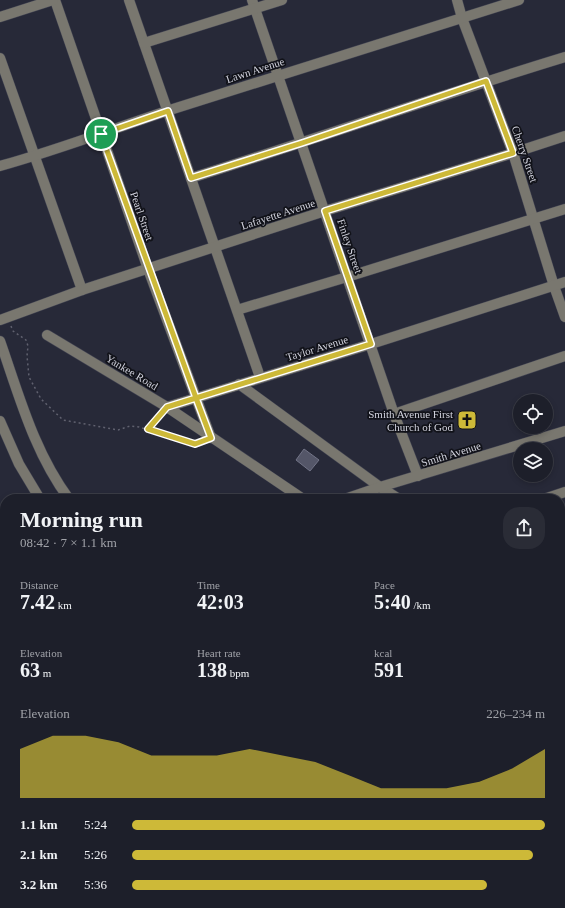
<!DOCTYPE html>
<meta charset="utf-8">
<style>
:root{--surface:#1d1f2a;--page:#2a2c36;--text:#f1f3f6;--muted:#a0a2a8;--line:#3b3d47;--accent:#cdb938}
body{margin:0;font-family:"Times New Roman",serif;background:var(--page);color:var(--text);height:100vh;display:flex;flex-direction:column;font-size:15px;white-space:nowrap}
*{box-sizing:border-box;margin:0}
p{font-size:13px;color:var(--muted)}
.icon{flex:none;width:22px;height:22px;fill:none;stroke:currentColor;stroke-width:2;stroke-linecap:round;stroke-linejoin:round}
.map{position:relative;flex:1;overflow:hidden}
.drawer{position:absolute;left:0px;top:494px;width:565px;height:414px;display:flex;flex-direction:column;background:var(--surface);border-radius:16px 16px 0 0;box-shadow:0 2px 6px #0003,0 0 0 1px var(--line)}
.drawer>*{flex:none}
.buttons{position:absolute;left:513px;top:394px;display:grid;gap:8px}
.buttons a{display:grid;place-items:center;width:40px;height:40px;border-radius:50%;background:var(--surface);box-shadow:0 2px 6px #0003,0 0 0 1px var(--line);font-size:20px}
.pin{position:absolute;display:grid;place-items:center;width:34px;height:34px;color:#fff;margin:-17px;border:2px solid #fff;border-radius:50%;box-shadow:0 1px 4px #0007}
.round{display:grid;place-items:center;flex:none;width:42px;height:42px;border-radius:16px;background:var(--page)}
.headline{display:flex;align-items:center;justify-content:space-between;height:68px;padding:0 20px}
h1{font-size:22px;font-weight:800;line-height:30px}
.metrics{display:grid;grid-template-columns:repeat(3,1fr);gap:6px;height:68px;padding:4px 20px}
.metrics div{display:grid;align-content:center}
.metrics b{font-size:20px;font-weight:800}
.metrics small{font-size:11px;font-weight:400}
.metrics p{font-size:11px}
.chart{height:112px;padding:8px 20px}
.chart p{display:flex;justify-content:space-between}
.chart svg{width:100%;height:72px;margin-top:4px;fill:var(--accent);opacity:.7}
ul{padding:0 20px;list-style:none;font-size:13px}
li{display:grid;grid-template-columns:64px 48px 1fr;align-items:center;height:30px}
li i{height:10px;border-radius:5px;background:var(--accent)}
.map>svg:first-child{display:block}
.building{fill:#545668;stroke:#727487}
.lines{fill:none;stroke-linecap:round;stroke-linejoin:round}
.minor-casing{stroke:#424452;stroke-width:11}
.path{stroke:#60616f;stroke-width:1.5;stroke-dasharray:2 3;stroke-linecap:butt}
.minor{stroke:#79776f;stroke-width:10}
.rail-casing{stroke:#bdbeca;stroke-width:4.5}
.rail{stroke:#111219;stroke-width:3;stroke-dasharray:9;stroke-linecap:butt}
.route-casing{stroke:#fff;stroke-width:8}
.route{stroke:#cdb938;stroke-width:5}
.labels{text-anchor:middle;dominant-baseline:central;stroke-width:3.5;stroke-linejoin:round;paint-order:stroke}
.street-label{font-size:11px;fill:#d1d2dd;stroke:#111219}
.poi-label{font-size:11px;fill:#d1d2dd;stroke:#111219;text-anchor:end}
</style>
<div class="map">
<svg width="565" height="908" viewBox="0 0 565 908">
<rect width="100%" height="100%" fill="#272938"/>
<path class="building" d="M304,449L319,460L310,471L296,460Z"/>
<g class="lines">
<defs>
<g id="minor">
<path d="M55,0L148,269L211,438"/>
<path d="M129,0L260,377"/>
<path d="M252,0L394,414L418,476"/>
<path d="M457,0L462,18L513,153L554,286L565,317"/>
<path d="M0,17L53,0"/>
<path d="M144,43L282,0"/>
<path d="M0,58L82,290"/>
<path d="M0,166C58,150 115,128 173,109C288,72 404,37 519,0"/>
<path d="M191,178C316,139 440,95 565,57"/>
<path d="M237,310L347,277L565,209"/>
<path d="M0,320L82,290L325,211L513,153L565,136"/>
<path d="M47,335L167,407L303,499"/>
<path d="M0,341C19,395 34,452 69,499"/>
<path d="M239,384L380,487L399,499"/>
<path d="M167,407L371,344L565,282"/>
<path d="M394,414L565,356"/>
<path d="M0,421L19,464L40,499"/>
<path d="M345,499L380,487L565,431"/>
<path d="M544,499L565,492"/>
<path d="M560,676L565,685"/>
<path d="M560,742L565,740"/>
<path d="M560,861L565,859"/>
<path d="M167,903L170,908"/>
<path d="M336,903L341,908"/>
<path d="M356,903L361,908"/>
<path d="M473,903L475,908"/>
<path d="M501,903L504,908"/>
<path d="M253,908L258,903"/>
</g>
</defs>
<use href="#minor" class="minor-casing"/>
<g class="path">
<path d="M11,326L13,331L26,340L28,346L27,356L29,377L41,399L63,420L118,430L130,426L139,427L195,444L201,441"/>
<path d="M148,429L161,414"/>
</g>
<use href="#minor" class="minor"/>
<defs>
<g id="rail">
<path d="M0,653L5,665"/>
<path d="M0,669L5,680"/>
<path d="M100,903L102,908"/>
<path d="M107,903L109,908"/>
</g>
</defs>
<use href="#rail" class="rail-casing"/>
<use href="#rail" class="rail"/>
</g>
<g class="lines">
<defs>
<path id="route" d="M101,134L196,398L167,407L148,429L195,444L211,438L196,398L371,344L325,211L513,153L486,81L302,143L191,178L168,111L101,134"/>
</defs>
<use href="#route" class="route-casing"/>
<use href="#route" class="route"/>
</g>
<defs>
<symbol id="church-square" viewBox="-11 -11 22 22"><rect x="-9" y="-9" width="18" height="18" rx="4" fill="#cdb938" stroke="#111219"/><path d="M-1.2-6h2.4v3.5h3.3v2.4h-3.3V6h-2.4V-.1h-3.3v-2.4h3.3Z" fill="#111"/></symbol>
</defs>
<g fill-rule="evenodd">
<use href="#church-square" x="456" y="409" width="22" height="22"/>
</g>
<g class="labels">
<g class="street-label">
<text transform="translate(255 70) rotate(-18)">Lawn Avenue</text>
<text transform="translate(525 154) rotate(71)">Cherry Street</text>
<text transform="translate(278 214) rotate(-18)">Lafayette Avenue</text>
<text transform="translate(142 216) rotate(71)">Pearl Street</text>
<text transform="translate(350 246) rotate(71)">Finley Street</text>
<text transform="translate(317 348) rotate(-17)">Taylor Avenue</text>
<text transform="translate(132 372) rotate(31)">Yankee Road</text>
<text transform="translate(451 454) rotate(-17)">Smith Avenue</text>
</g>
<g class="poi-label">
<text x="453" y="414">Smith Avenue First<tspan x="453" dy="13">Church of God</tspan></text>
</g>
</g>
</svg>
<div class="buttons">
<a><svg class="icon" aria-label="locate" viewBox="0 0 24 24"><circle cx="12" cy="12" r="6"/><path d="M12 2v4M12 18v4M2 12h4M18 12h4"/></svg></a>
<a><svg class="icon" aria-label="layers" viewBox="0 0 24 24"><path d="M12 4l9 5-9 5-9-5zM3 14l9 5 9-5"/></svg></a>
</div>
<div class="pin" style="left:101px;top:134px;background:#1e9e55"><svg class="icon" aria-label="arrive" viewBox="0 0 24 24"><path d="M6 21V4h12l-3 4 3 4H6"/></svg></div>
<section class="drawer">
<div class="headline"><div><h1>Morning run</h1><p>08:42 · 7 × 1.1 km</p></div><a class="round"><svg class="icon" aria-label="share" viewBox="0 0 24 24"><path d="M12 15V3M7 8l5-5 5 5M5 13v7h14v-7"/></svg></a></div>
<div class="metrics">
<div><p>Distance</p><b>7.42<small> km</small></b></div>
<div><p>Time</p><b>42:03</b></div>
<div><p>Pace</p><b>5:40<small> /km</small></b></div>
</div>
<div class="metrics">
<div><p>Elevation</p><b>63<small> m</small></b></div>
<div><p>Heart rate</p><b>138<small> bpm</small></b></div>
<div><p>kcal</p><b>591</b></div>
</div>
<div class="chart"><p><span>Elevation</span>226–234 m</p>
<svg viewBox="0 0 160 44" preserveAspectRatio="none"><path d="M0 44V14L10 6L20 6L30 10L40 18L50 18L60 18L70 14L80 18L90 22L100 30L110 38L120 38L130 38L140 34L150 26L160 14V44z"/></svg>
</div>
<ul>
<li><b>1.1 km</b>5:24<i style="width:100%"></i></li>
<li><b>2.1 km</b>5:26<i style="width:97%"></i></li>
<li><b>3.2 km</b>5:36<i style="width:86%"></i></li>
</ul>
</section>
</div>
